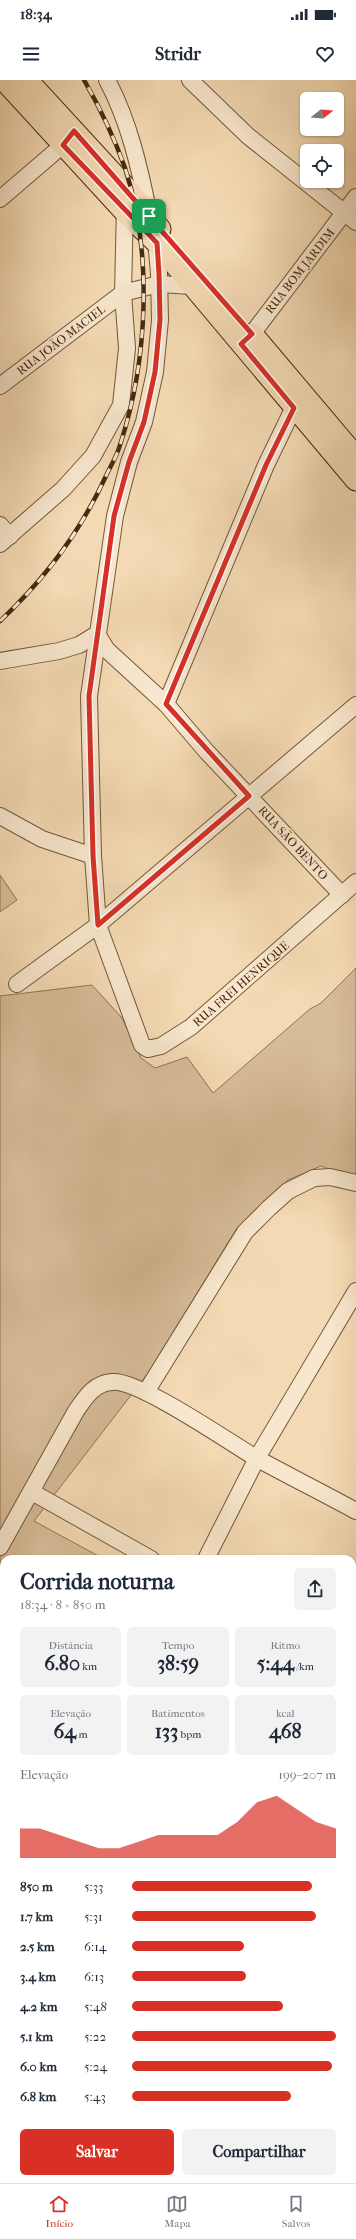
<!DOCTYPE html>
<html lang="pt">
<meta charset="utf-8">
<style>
:root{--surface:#fff;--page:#f2f2f3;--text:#1f2937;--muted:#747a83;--line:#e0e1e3;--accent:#d93025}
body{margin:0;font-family:"IM FELL French Canon",serif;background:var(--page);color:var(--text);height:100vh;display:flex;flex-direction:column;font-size:15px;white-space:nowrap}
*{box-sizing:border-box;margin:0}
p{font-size:13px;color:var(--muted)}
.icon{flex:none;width:22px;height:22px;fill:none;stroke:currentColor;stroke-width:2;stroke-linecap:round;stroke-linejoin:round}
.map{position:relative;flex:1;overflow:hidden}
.details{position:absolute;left:0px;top:1475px;width:356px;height:628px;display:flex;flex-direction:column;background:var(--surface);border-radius:12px 12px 0 0;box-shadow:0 1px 3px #0004}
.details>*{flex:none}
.needle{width:26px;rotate:73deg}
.fabs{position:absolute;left:300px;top:12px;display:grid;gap:8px}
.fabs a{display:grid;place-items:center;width:44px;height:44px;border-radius:6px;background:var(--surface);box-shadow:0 1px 3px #0004;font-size:20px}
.pin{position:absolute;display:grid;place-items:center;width:34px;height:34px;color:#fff;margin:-17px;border-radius:8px;box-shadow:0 2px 6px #0006}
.round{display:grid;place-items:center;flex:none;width:42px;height:42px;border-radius:6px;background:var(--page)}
.summary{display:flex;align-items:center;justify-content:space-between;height:68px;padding:0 20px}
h1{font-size:22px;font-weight:700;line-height:30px}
.metrics{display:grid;grid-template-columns:repeat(3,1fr);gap:6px;height:68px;padding:4px 20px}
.metrics div{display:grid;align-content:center;border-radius:6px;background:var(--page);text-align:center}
.metrics b{font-size:20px;font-weight:700}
.metrics small{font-size:11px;font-weight:400}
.metrics p{font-size:11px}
.chart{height:112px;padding:8px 20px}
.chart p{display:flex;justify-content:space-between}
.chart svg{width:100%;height:72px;margin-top:4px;fill:var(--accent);opacity:.7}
.button{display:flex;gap:8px;margin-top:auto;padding:8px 20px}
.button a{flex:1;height:46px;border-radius:6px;background:var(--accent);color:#fff;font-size:16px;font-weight:700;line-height:46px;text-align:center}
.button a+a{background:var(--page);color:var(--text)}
ul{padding:0 20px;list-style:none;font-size:13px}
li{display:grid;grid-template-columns:64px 48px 1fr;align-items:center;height:30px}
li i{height:10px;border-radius:5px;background:var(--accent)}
.status{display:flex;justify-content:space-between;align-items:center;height:28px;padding:0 20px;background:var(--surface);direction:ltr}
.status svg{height:11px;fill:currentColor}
header{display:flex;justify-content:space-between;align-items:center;height:52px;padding:0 20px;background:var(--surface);font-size:18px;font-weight:700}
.menu{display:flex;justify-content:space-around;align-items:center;height:56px;border-top:1px solid var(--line);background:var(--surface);font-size:11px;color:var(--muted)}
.menu a{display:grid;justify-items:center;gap:2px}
.menu .current{color:var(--accent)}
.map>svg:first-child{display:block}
.green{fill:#d7bc98;stroke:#8f7454}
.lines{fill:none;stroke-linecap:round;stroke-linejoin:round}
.minor-casing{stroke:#725738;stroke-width:18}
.major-casing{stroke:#472b0f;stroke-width:23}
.highway-casing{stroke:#472b0f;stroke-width:24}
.minor{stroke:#f8e7ce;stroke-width:16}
.major{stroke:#f4dab4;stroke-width:21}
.highway{stroke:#f4dab4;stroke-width:22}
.rail-casing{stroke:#472b0f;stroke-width:4.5}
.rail{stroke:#f8e7ce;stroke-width:3;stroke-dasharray:9;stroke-linecap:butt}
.route-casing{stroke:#fff;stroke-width:8}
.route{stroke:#d93025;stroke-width:5}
.labels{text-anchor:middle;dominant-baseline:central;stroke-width:3.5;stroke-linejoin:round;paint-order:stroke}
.street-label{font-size:12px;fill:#472b0f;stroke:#f8e7ce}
</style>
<div class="status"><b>18:34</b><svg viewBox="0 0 49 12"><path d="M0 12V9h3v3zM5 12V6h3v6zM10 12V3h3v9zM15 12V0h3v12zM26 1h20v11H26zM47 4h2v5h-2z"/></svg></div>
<header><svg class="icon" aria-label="menu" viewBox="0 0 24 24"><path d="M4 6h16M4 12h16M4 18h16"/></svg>Stridr<svg class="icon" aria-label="heart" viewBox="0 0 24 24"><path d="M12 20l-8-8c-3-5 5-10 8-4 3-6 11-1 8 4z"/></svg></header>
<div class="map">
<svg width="356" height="2103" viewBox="0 0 356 2103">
<rect width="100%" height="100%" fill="#f4dab4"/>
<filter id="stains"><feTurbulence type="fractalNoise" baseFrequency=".005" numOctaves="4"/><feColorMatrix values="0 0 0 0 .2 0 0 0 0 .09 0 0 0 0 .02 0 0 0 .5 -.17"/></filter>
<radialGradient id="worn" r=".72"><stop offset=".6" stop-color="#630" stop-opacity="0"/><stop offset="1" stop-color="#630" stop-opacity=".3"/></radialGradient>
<g class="green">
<path d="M0,795L17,820L0,832Z"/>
<path d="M356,888V1099L321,1086L288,1100L237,1148L148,1293L34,1441L104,1479H4V1866L0,1870V916L92,905L122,938L141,978L155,988L187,977L213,1013L310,929L321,923Z"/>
</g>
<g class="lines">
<defs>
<g id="minor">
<path d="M107,0C129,41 140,89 149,135"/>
<path d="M190,0L248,56L356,142"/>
<path d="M0,119L63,65L70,56"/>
<path d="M156,159L159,194L160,240L155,292L144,342L129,382L115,436L89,616L93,776L98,845L142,965L148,969L161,966L191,947L356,802"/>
<path d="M244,261L252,254L356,117"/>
<path d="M0,306L123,213L159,204L192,206"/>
<path d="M0,445L10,456"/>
<path d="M0,464L63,409L93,376L121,325L127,268L123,213L125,125"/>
<path d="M0,581L59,571L79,565L97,554L107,570L166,624L207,672L342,815"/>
<path d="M166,624L266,385L294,327"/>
<path d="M0,736L42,759L93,776"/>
<path d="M17,904L98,845L356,625"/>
<path d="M146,1312L245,1152L269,1128L288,1111L314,1098L330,1097L356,1103"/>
<path d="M32,1412L151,1479"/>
<path d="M0,1467L76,1331C85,1318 94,1303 112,1302C138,1299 229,1362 256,1378C289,1396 323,1413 356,1431"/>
<path d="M206,1479L257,1378L356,1211"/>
<path d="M352,1594L356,1597"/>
<path d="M0,1933L4,1929"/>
</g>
<g id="major">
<path d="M4,0L125,132L157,163L356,400"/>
<path d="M27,0L129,111L160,149"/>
<path d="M252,254L356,377"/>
</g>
<g id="highway">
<path d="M352,1784L356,1777"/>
<path d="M144,2103L148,2099"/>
</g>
</defs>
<use href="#minor" class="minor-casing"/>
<use href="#major" class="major-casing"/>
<use href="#highway" class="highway-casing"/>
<use href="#minor" class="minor"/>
<use href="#major" class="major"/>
<use href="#highway" class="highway"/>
<defs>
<path id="rail" d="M0,541C45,499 79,454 105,398C110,387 117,376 120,365C148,280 153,173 125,88C114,57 100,28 84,0"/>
</defs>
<use href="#rail" class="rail-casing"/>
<use href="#rail" class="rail"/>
</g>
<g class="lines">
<defs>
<path id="route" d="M74,51L252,254L241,264L294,328L266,385L166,624L249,716L98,845L93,776L89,616L114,436L129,382L144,342L155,292L160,240L159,194L157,163L63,65Z"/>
</defs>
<use href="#route" class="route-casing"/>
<use href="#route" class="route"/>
</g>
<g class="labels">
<g class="street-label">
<text transform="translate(300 191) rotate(-52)">RUA BOM JARDIM</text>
<text transform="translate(61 260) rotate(-37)">RUA JOÃO MACIEL</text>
<text transform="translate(293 763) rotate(47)">RUA SÃO BENTO</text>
<text transform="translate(241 904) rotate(-41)">RUA FREI HENRIQUE</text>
</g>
</g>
<rect width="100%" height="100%" filter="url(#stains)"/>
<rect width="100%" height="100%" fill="url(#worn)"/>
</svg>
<div class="fabs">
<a><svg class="needle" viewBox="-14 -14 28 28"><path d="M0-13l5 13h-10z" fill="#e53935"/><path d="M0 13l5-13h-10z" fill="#747a83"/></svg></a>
<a><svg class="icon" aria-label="locate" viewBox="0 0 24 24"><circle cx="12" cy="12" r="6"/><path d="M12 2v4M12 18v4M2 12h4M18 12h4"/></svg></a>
</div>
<div class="pin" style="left:149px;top:136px;background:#1e9e55"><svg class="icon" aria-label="arrive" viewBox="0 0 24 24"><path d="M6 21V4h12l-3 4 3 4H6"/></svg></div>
<section class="details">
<div class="summary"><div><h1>Corrida noturna</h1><p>18:34 · 8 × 850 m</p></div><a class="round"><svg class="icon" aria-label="share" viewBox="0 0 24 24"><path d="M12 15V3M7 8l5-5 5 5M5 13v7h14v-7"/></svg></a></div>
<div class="metrics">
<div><p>Distância</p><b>6.80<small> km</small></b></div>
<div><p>Tempo</p><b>38:59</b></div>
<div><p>Ritmo</p><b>5:44<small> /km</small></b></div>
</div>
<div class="metrics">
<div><p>Elevação</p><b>64<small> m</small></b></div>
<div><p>Batimentos</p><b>133<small> bpm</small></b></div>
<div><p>kcal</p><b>468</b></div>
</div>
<div class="chart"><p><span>Elevação</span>199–207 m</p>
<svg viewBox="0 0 160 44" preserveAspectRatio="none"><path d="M0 44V26L10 26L20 30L30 34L40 38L50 38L60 34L70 30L80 30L90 30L100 30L110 22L120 10L130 6L140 14L150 22L160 26V44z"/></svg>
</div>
<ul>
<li><b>850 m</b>5:33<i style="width:88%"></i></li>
<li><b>1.7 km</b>5:31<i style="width:90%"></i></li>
<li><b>2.5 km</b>6:14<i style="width:55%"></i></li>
<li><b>3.4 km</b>6:13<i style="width:56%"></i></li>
<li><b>4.2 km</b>5:48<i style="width:74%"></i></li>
<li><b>5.1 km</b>5:22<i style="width:100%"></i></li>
<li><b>6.0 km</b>5:24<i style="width:98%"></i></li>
<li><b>6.8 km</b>5:43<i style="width:78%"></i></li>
</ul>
<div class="button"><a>Salvar</a><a>Compartilhar</a></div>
</section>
</div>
<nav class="menu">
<a class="current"><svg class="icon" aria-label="home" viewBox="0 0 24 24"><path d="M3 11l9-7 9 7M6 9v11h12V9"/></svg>Início</a>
<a><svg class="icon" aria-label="map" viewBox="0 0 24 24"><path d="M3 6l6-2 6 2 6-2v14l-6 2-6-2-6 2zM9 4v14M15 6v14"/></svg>Mapa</a>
<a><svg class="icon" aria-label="saved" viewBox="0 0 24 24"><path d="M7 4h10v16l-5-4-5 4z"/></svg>Salvos</a>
</nav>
